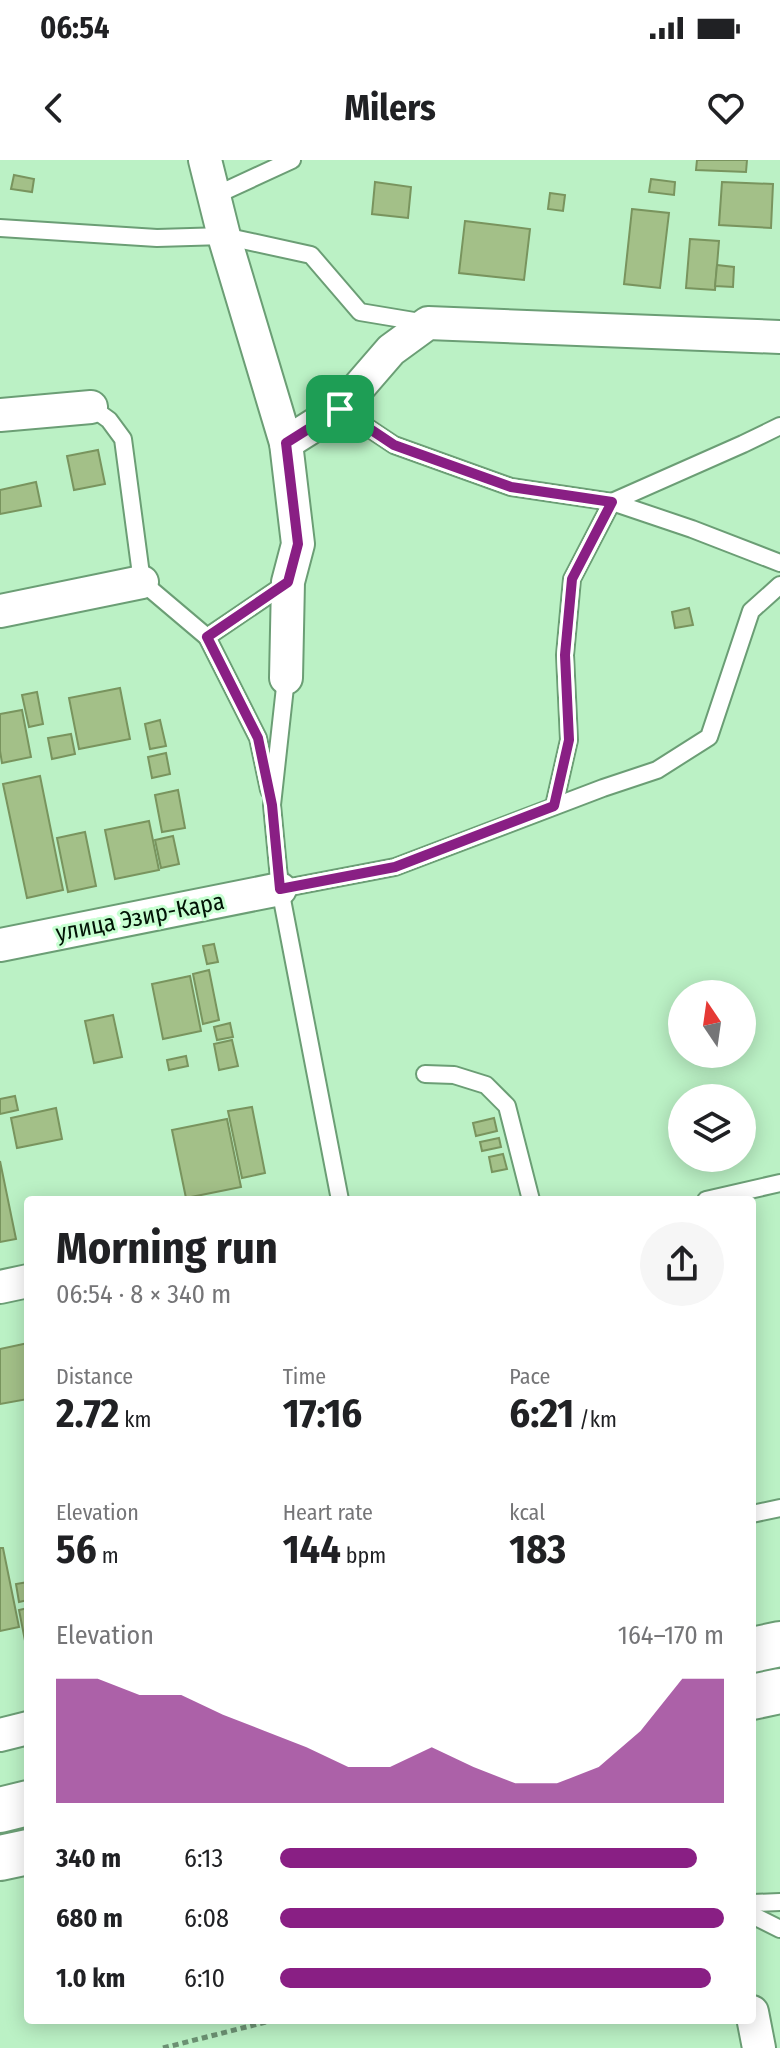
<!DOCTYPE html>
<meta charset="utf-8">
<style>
:root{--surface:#fff;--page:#f6f6f6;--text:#202124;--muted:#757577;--accent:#891f84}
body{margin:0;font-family:"Fira Sans Condensed",sans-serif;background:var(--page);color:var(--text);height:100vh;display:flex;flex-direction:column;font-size:30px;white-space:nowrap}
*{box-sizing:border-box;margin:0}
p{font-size:26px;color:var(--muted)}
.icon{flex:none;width:44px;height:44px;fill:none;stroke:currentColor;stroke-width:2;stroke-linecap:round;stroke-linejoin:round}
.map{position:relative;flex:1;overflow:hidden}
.drawer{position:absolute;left:24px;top:1036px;width:732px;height:828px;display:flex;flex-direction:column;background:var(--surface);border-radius:8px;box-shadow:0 4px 20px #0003}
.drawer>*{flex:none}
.needle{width:52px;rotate:347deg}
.fabs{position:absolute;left:668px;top:820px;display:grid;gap:16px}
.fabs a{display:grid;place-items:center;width:88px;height:88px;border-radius:50%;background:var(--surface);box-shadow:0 4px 20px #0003;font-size:40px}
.pin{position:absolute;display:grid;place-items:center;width:68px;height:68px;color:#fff;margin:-34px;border-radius:16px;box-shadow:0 4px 12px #0006}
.round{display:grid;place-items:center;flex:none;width:84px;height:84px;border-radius:42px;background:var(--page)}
.head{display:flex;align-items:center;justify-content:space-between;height:136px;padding:0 32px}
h1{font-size:44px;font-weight:700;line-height:60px}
.figures{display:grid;grid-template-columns:repeat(3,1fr);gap:12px;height:136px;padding:8px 32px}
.figures div{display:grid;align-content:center}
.figures b{font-size:40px;font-weight:700}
.figures small{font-size:22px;font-weight:400}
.figures p{font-size:22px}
.chart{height:224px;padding:16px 32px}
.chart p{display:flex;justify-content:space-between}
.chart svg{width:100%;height:144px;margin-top:8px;fill:var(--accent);opacity:.7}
ul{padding:0 32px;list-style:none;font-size:26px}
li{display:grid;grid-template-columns:128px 96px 1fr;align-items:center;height:60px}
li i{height:20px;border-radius:10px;background:var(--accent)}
.status{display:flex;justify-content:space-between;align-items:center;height:56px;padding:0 40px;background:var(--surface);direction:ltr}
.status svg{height:22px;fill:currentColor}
header{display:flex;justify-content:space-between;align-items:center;height:104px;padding:0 32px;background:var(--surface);font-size:36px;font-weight:700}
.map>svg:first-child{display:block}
.building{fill:#a3c088;stroke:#79945e;stroke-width:2}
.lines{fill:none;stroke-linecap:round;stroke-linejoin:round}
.service-casing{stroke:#6b9e75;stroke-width:20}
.minor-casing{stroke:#6b9e75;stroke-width:36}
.secondary-casing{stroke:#6b9e75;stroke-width:48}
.path{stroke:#6c9273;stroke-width:5;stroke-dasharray:6 4;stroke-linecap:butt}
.service{stroke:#fff;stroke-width:16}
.minor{stroke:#fff;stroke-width:32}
.secondary{stroke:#fff;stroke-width:44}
.route-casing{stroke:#fff;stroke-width:16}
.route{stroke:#891f84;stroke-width:10}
.labels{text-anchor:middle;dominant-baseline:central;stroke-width:6;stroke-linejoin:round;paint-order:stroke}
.street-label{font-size:24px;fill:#021406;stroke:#c8ffd2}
</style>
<div class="status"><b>06:54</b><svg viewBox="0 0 49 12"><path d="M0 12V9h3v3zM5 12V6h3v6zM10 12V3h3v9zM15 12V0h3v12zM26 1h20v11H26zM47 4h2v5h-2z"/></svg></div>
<header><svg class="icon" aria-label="back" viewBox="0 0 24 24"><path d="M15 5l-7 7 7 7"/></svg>Milers<svg class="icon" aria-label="heart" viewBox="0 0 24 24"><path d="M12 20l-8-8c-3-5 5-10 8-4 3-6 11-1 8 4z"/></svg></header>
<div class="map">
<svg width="780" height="1888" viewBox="0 0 780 1888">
<rect width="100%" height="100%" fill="#bbf1c5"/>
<g class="building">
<path d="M697,0H747L746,12L696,10Z"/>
<path d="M14,15L34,19L32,32L11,29Z"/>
<path d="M651,19L675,22L674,35L649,32Z"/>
<path d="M375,22L411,27L408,58L372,54Z"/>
<path d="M722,22L773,24L771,68L719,65Z"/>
<path d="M550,33L565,35L563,51L548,49Z"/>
<path d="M632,49L669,53L660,128L624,124Z"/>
<path d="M465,61L530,69L524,120L459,113Z"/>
<path d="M690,79L719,81L715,130L686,128Z"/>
<path d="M717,105L734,107L733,127L715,126Z"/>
<path d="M98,290L105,324L74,330L67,296Z"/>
<path d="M36,322L41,346L0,354V330Z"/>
<path d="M689,448L693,465L675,468L672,452Z"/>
<path d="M120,528L130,579L79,589L69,538Z"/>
<path d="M37,532L43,564L29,567L22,535Z"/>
<path d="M22,550L31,597L2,603L0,591V554Z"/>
<path d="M160,560L166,586L150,589L145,564Z"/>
<path d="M71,574L75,594L52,599L48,578Z"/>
<path d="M166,593L170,614L152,618L148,597Z"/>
<path d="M40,616L63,730L27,738L3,624Z"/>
<path d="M178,630L185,668L162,672L155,635Z"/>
<path d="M149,661L159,710L115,719L105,670Z"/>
<path d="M85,672L96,726L68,732L57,678Z"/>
<path d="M173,676L179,704L161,708L155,680Z"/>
<path d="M214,784L218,802L207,804L203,786Z"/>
<path d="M209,810L219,860L203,864L193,814Z"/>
<path d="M190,816L201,871L163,879L152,824Z"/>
<path d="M113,855L122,897L94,903L85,861Z"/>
<path d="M230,863L233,877L217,880L214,867Z"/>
<path d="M232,880L238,906L219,910L214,884Z"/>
<path d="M186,896L188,906L169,910L167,900Z"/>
<path d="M15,936L18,950L0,954V939Z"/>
<path d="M252,947L265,1013L242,1018L228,951Z"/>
<path d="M56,948L62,979L17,988L11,958Z"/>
<path d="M494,958L497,971L476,976L473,963Z"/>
<path d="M227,959L241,1027L186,1038L172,970Z"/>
<path d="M499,978L501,987L482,991L480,982Z"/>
<path d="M503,994L507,1009L492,1012L489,997Z"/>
<path d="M0,1001L16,1079L0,1082Z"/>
<path d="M28,1183V1239L0,1244V1189Z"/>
<path d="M0,1388H3L19,1467L0,1471Z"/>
<path d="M28,1422V1440L19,1442L16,1424Z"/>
<path d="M28,1448V1496L19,1450Z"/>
</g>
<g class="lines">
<defs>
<g id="service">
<path d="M214,36L292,0"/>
<path d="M0,68L157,78L224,76L311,95L360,152L426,163"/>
<path d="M91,247L109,260L123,279L142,422L207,477L288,422"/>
<path d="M340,249L394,285L511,327L612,342L692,369L780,403"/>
<path d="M207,477L258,578L269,630"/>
<path d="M286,518L272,645L280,729L340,1040"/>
<path d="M554,646L569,580L565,495L572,419L612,342L743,284L780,266"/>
<path d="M280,729L395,707L603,628L657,610L709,577L751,451L780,425"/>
<path d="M425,914L454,915L486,925L507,946L531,1040"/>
<path d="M706,1040L780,1023"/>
<path d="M752,1354L780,1348"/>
<path d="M752,1743L780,1742"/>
<path d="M752,1755L780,1769"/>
</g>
<g id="minor">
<path d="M205,0L224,76L286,283L298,384L288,422L286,518"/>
<path d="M0,255L91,247"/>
<path d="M286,283L340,249L391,190L428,163L780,177"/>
<path d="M0,451L142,422"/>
<path d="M0,785L280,729"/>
<path d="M0,1127L28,1121"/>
<path d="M0,1575L28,1568"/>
<path d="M752,1852L759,1888"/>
</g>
<g id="secondary">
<path d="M752,1490L780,1484"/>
<path d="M752,1537L780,1531"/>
<path d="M0,1650L28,1643"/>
<path d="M0,1698L28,1692"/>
</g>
</defs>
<use href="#service" class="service-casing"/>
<use href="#minor" class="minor-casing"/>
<use href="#secondary" class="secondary-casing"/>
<path class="path" d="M163,1888L274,1860"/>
<use href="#service" class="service"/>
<use href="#minor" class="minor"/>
<use href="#secondary" class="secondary"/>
</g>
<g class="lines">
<defs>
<path id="route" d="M340,249L394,285L511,327L612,342L572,419L565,495L569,580L554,646L395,707L280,729L272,645L258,578L207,477L288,422L298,384L286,283Z"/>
</defs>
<use href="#route" class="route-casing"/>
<use href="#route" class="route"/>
</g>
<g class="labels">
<g class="street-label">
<text transform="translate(140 757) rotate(-11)">улица Эзир-Кара</text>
</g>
</g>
</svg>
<div class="fabs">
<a><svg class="needle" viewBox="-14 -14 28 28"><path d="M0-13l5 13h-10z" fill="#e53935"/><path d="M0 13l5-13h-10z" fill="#757577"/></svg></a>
<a><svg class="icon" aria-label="layers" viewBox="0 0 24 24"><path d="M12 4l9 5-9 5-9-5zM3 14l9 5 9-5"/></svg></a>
</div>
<div class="pin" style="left:340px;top:249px;background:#1e9e55"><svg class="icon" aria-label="arrive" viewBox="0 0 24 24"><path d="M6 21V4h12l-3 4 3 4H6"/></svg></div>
<section class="drawer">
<div class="head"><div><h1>Morning run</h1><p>06:54 · 8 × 340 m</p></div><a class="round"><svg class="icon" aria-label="share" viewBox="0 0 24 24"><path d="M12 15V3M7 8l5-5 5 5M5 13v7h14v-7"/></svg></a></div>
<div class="figures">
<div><p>Distance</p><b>2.72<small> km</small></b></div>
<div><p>Time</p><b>17:16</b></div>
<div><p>Pace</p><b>6:21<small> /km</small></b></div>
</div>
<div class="figures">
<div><p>Elevation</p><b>56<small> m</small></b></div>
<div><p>Heart rate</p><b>144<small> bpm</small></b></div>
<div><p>kcal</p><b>183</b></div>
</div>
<div class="chart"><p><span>Elevation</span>164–170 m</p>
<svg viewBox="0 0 160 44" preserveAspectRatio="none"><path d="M0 44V6L10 6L20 11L30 11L40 17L50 22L60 27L70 33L80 33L90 27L100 33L110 38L120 38L130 33L140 22L150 6L160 6V44z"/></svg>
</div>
<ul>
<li><b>340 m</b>6:13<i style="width:94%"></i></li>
<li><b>680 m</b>6:08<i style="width:100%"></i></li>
<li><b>1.0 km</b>6:10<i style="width:97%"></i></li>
</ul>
</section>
</div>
